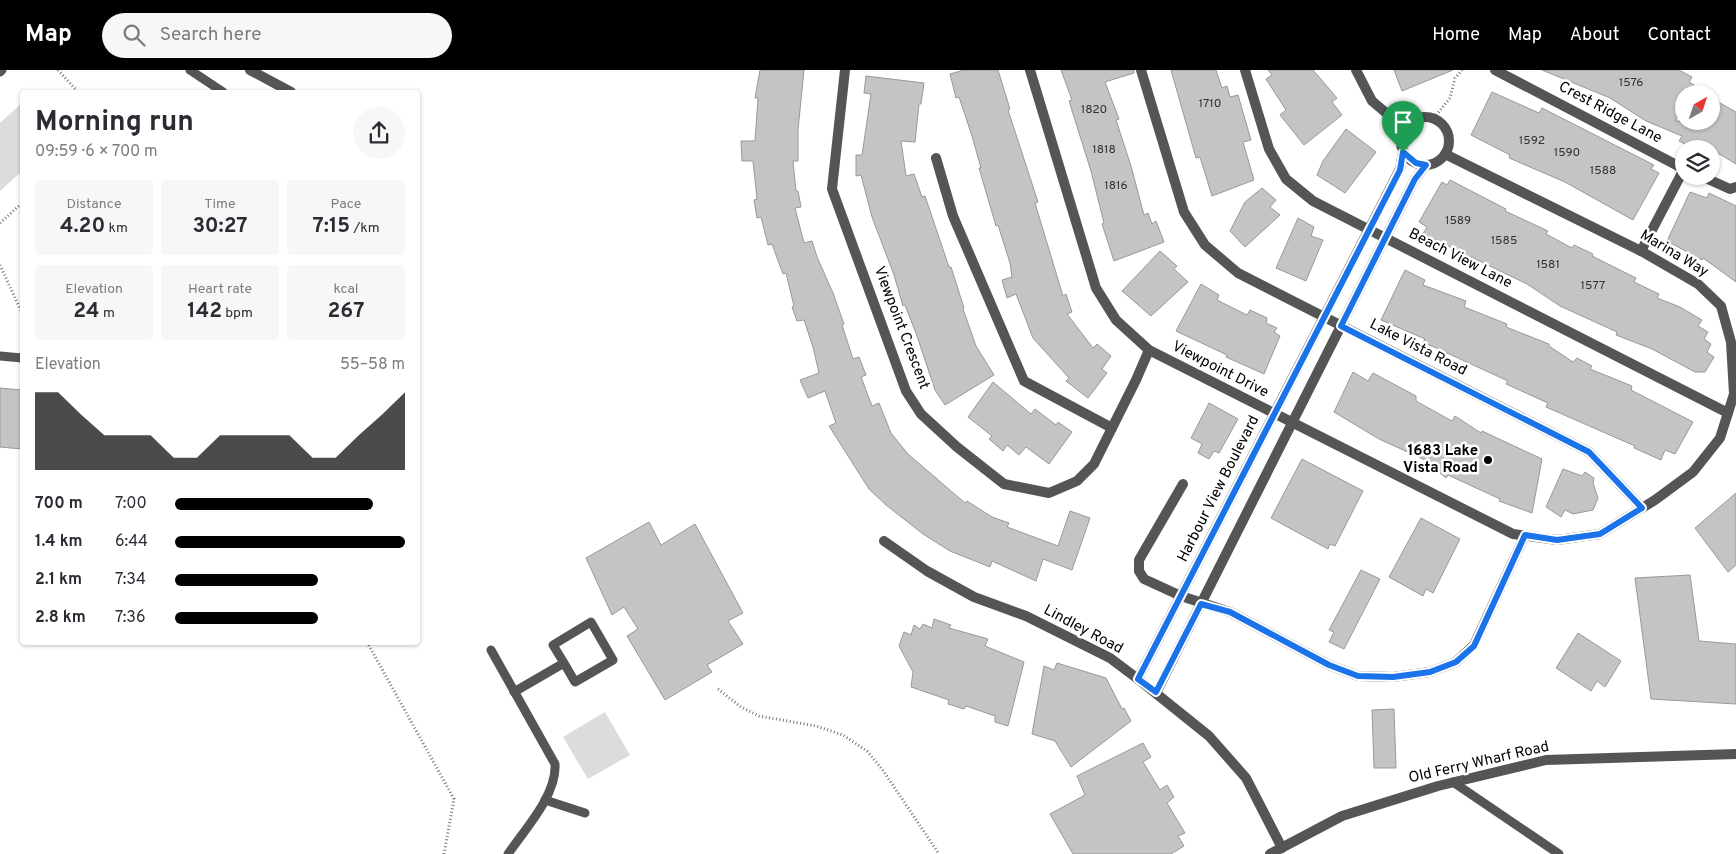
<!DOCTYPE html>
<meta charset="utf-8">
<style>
:root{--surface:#fff;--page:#f7f7f7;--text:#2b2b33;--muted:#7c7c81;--accent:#000}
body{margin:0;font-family:Overpass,sans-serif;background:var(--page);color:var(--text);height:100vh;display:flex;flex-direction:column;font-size:19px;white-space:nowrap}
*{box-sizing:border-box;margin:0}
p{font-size:16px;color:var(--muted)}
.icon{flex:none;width:28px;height:28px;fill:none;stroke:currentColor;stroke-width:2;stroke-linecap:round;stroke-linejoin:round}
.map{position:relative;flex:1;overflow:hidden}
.side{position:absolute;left:20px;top:20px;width:400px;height:555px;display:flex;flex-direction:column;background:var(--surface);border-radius:5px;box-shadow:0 1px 4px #0004}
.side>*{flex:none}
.needle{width:32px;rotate:39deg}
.tools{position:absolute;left:1675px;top:15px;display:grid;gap:10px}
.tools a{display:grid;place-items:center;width:45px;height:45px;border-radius:50%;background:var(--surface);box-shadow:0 1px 4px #0004;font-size:25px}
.pin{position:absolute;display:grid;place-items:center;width:42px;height:42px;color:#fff;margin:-51px -21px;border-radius:50% 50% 50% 0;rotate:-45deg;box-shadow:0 0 5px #0007}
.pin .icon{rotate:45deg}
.round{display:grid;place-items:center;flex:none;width:52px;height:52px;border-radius:26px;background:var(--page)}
.head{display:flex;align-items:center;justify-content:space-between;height:85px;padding:0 15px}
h1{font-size:28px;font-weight:700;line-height:38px}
.figures{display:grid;grid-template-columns:repeat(3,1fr);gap:8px;height:85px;padding:5px 15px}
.figures div{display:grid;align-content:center;border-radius:5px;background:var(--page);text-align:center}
.figures b{font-size:21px;font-weight:700}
.figures small{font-size:14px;font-weight:400}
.figures p{font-size:14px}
.chart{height:140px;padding:10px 15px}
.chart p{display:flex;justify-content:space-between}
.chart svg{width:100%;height:90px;margin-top:5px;fill:var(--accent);opacity:.7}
ul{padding:0 15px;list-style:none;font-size:16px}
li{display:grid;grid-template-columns:80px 60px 1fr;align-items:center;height:38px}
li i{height:12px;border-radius:6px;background:var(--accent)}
header{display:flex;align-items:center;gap:30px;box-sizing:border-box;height:70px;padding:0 25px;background:var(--accent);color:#fff}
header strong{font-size:24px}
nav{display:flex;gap:28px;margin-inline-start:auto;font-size:18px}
.search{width:350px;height:45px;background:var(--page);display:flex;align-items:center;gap:12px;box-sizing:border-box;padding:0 18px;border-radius:28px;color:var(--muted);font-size:19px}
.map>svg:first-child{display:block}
.green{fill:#dcdcdc}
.building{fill:#c4c4c4;stroke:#999}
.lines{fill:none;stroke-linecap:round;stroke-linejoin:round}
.path{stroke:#777;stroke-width:3;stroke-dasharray:1 2.5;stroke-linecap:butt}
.service{stroke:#555;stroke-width:9}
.minor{stroke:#555;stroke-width:10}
.tertiary{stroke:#555;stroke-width:10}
.route-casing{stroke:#fff;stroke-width:10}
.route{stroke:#1a73e8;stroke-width:6}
.poi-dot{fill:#000;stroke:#fff;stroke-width:2}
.labels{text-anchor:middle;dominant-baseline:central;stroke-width:5;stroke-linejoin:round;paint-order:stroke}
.number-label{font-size:12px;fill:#313131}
.street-label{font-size:15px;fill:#000;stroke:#fff}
.poi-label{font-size:15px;font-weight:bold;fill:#000;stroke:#fff;text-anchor:end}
</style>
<header>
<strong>Map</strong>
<div class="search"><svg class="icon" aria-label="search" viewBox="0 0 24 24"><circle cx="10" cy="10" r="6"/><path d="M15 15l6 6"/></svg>Search here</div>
<nav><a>Home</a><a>Map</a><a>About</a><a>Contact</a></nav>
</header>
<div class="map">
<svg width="1736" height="784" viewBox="0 0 1736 784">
<rect width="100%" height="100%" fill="#fff"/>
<g class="green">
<path d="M22,33V101L0,121V53Z"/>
<path d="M605,642L630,685L588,709L563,667Z"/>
</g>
<g class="building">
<path d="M760,0H804L798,60V91H793L796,121H798L801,137L795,138L804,173L812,171L817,187L833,223L844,254L842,255L853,289L859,287L866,305L861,307L872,336L879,333L891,363L908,384L965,433L967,431L992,447L1009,453L1007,457L1058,476L1070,441L1090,448L1072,500L1043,489L1036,511L992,491L990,497L950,481L923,464L886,435L869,419L829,356L836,353L825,321L808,328L800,310L819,303L813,277L804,250L797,251L792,237L794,236L786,203L783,204L772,174L768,175L761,147L757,148L754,130L757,129L753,91H742L741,71H755L758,28H755Z"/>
<path d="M964,0H998L1010,39L1008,40L1038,132L1035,133L1063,226L1066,224L1072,242L1067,244L1093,278L1097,274L1111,286L1102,299L1107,303L1088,328L1066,311L1069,308L1033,268L1016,224L1007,228L1002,210L1012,207L1010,193L998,155L996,156L979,98H981L972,66L959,27L956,28L950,4Z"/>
<path d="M1061,0H1134V3L1105,12L1119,49L1116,50L1131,96L1144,145L1148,143L1152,154L1156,151L1164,172L1114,191L1102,154L1104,153L1091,101L1069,31L1072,30Z"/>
<path d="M1171,0H1216L1222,18L1227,16L1230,27L1238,25L1251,70L1243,72L1254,110L1212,126L1200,87L1196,88Z"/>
<path d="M1268,0H1313L1337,28L1332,32L1342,45L1304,75L1280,45L1286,40L1266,9L1272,5Z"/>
<path d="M1394,0H1453L1402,21Z"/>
<path d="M1542,0H1679L1692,7L1689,12L1709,24H1684V35L1675,51H1711V28L1736,42V94L1711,79H1694L1679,71L1682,66L1646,51L1610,28Z"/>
<path d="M866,6L924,13L921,34H919L915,72L901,71L906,106L914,104L922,127L925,126L949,197H951L964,238L963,239L976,276L994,305L945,335L935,320L917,266L905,235L903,236L894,205L872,147L861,105L856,106V85H862L871,24L864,23Z"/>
<path d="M1492,22L1539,43L1542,38L1654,95L1651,99L1659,103L1633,150L1565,112L1509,88L1510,85L1471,65Z"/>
<path d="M1346,59L1376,82L1345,123L1317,105L1323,91Z"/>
<path d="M1450,110L1506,139L1505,141L1548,161L1546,164L1572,178L1574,175L1593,184L1592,186L1636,208L1634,212L1659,224L1657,228L1680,237L1702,250L1698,256L1708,262L1704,269L1711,274L1707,282L1714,287L1705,302H1695L1652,279L1616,265L1617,262L1560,236L1527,214L1423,164L1427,157L1419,152L1442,112L1447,115Z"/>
<path d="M1262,118L1276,130L1270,137L1280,145L1245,177L1230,161L1245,132Z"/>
<path d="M1690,122L1707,128L1709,123L1736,136V212L1703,188L1702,190L1667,171Z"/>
<path d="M1298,148L1314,157L1311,166L1323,170L1306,211L1276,198Z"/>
<path d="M1160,181L1177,196L1174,199L1188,212L1151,246L1122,221Z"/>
<path d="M1405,200L1425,210L1423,215L1466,231L1464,237L1507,254L1506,257L1549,274V276L1573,292L1577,288L1592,296L1590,299L1632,316L1631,320L1693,352L1675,384L1665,380L1661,390L1634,378L1635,376L1546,337L1548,333L1506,314L1508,311L1423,272L1425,269L1381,250Z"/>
<path d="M1201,214L1219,225L1217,230L1247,245L1250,240L1267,248L1266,253L1277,258L1274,262L1280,266L1264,304L1226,287L1227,285L1176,261Z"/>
<path d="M1353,302L1368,311L1373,303L1416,326V331L1452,351L1455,346L1481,363L1482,361L1542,389L1532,443L1499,431L1500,429L1448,405L1446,408L1423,389L1379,369L1334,342Z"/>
<path d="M993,312L1031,344L1035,339L1056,355L1058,352L1072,362L1049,394L1026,377L1019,385L1007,375L1003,381L989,369L992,366L968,347Z"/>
<path d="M0,318L22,320V379L0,377Z"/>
<path d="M1209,333L1238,349L1219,383L1214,381L1209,389L1198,383L1202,374L1191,368Z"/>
<path d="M1302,389L1363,421L1335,476L1330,474L1328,479L1271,448Z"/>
<path d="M1563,399L1582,406L1585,402L1594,408L1593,413L1598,428L1593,440L1573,444L1565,440L1561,447L1546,437Z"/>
<path d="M1736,423V495L1728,502L1695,458Z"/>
<path d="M1421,448L1460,469L1433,523L1426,519L1423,526L1389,507Z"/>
<path d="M649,452L661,475L695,454L743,543L728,551L743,574L707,595L712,602L665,630L627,566L638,559L624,537L612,545L586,488Z"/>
<path d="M1361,500L1380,509L1344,579L1329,572L1334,562L1329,560Z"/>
<path d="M1690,505L1699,571L1736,574V634L1651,629L1635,508Z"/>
<path d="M934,549L951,555L949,558L988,569L985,576L1024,592L1008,656L995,652V646L966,636L964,639L948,634L949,630L911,617L913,602L899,576L904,562L911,565L914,555L920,559L923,554L932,558Z"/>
<path d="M1578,563L1621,591L1605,617L1597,611L1591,621L1556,598Z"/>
<path d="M1057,593L1106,608L1122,639L1124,638L1131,651L1071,697L1055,671L1032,664L1044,596L1054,600Z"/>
<path d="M1394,639L1396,698H1374L1372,640Z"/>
<path d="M1143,673L1151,687L1143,692L1160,720L1167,715L1174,727L1167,733L1185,763L1178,766L1184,776L1171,784H1073L1050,744L1085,725L1077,706Z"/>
</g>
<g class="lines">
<g class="path">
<path d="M58,0L78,22"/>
<path d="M1434,48L1450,28L1455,8L1462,0"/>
<path d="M0,153L22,133"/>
<path d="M0,195L22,243"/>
<path d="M367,572L454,729L444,784"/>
<path d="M718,619L741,637L759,646L816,656L843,665L867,681L882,699L939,784"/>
</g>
<g class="service">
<path d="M190,0L223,22"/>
<path d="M0,2L2,0"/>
<path d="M0,286L22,288"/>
<path d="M491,580L555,694C557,725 525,759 508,784"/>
<path d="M514,622L564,593L553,575L591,552L613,590L575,612L564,593"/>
<path d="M1453,712L1559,784"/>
<path d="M545,730L585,743"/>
</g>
<g class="minor">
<path d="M250,0L291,22"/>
<path d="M845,0L832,119L906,321L921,344L957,377L1004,414L1049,423L1077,411L1094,394L1136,310L1149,280"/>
<path d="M1030,0L1096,218L1116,250L1149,280L1513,464L1557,470L1600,464L1655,430L1693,402L1720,368L1734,324L1731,272L1721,236L1698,214L1641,181L1445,84"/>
<path d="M1141,0L1184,142L1205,175L1238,203L1589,382L1642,438"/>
<path d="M1245,0L1269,79L1286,109L1313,131L1728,343"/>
<path d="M1356,0L1372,31L1404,58"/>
<path d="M1495,0L1684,99L1641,181"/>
<circle cx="1425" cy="71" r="24"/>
<path d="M936,88L953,146L1024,311L1112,358"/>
<path d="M1701,106L1730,119L1736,117"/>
<path d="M1183,414L1139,490V501L1144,509L1181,526L1230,542L1329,595L1358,606L1393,607L1430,602L1456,592L1474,575L1525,465"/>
<path d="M884,471L927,501L974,527L1026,546L1110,588L1138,609L1209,666L1246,708L1282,778"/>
<path d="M1138,609L1400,99L1403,82"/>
<path d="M1156,623L1415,109L1426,95"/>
</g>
<path class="tertiary" d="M1270,784L1342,746L1438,716L1546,690L1736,684"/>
</g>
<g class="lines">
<defs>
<path id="route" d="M1403,82L1416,93L1426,95L1415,109L1341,256L1589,382L1642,438L1600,464L1557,470L1525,465L1474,576L1456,592L1430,602L1393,607L1358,606L1329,595L1230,542L1201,534L1156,622L1138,609L1400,100Z"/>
</defs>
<use href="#route" class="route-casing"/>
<use href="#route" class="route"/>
</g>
<circle class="poi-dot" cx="1488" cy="390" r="5"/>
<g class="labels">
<g class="number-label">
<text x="1631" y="13">1576</text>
<text x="1210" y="34">1710</text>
<text x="1094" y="40">1820</text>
<text x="1532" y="71">1592</text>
<text x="1104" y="80">1818</text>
<text x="1567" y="83">1590</text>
<text x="1603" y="101">1588</text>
<text x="1116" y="116">1816</text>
<text x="1458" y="151">1589</text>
<text x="1504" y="171">1585</text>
<text x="1548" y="195">1581</text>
<text x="1593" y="216">1577</text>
</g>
<g class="street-label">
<text transform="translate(1610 43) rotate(28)">Crest Ridge Lane</text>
<text transform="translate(1674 184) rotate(31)">Marina Way</text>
<text transform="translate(1460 189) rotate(27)">Beach View Lane</text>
<text transform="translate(901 258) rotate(69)">Viewpoint Crescent</text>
<text transform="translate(1418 278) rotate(27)">Lake Vista Road</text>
<text transform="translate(1220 300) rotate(27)">Viewpoint Drive</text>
<text transform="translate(1219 419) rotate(-63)">Harbour View Boulevard</text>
<text transform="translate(1083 560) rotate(28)">Lindley Road</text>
<text transform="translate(1479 693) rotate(-13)">Old Ferry Wharf Road</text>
</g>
<g class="poi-label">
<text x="1478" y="381">1683 Lake<tspan x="1478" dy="17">Vista Road</tspan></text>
</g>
</g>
</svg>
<div class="tools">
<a><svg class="needle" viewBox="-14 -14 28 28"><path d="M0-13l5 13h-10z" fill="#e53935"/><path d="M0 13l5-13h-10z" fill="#7c7c81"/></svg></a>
<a><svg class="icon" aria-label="layers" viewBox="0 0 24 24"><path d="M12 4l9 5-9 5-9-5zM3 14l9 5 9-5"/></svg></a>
</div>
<div class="pin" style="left:1403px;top:82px;background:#1e9e55"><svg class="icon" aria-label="arrive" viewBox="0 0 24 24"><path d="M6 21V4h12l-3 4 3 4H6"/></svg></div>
<section class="side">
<div class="head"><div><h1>Morning run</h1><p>09:59 · 6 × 700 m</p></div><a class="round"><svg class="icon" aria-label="share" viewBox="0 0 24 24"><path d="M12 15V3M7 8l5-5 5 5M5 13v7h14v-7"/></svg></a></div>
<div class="figures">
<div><p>Distance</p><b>4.20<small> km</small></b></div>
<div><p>Time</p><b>30:27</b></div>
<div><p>Pace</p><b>7:15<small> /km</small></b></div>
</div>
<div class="figures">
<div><p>Elevation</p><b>24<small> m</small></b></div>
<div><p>Heart rate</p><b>142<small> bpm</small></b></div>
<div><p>kcal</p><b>267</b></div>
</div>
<div class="chart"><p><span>Elevation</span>55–58 m</p>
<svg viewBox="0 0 160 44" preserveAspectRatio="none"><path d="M0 44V6L10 6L20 17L30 27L40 27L50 27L60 38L70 38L80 27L90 27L100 27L110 27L120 38L130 38L140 27L150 17L160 6V44z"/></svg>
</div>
<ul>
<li><b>700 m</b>7:00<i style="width:86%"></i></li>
<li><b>1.4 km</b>6:44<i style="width:100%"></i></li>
<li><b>2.1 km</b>7:34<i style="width:62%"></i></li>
<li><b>2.8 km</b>7:36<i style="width:62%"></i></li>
</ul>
</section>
</div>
